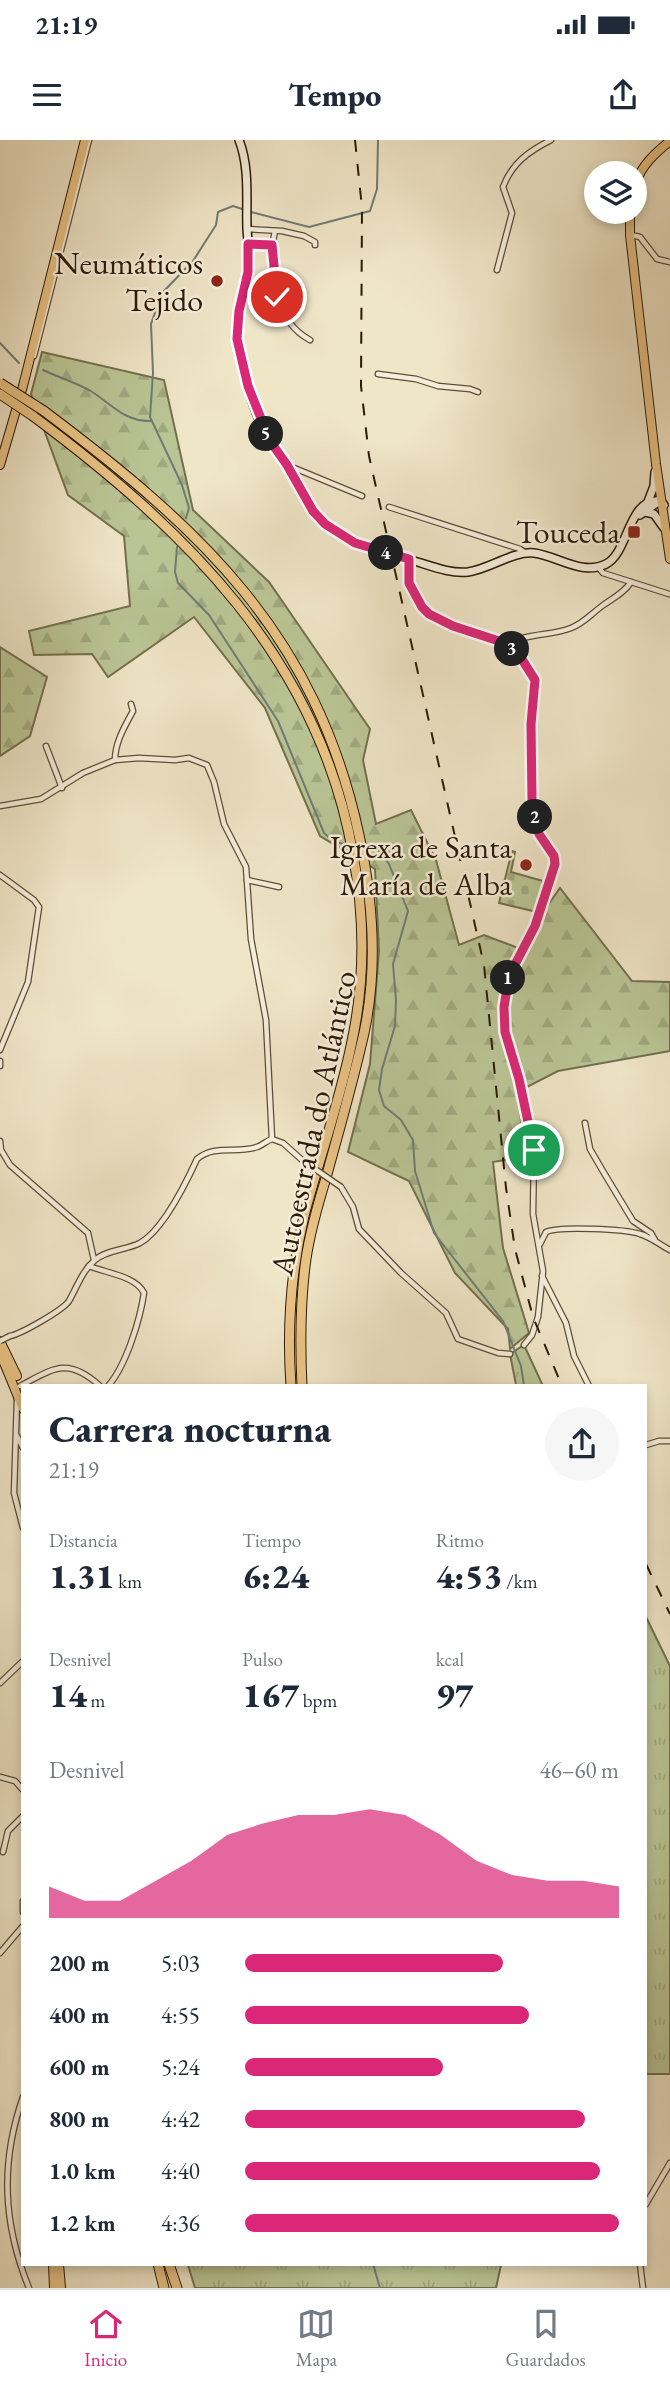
<!DOCTYPE html>
<html lang="es">
<meta charset="utf-8">
<style>
:root{--surface:#fff;--page:#f6f6f7;--text:#1f2937;--muted:#747a83;--line:#e0e1e3;--accent:#db2777}
body{margin:0;font-family:"EB Garamond",serif;background:var(--page);color:var(--text);height:100vh;display:flex;flex-direction:column;font-size:26px;white-space:nowrap}
*{box-sizing:border-box;margin:0}
p{font-size:23px;color:var(--muted)}
.icon{flex:none;width:38px;height:38px;fill:none;stroke:currentColor;stroke-width:2;stroke-linecap:round;stroke-linejoin:round}
.map{position:relative;flex:1;overflow:hidden}
.sheet{position:absolute;left:21px;top:1244px;width:626px;height:882px;display:flex;flex-direction:column;background:var(--surface);border-radius:0px;box-shadow:0 4px 10px #0003}
.sheet>*{flex:none}
.controls{position:absolute;left:584px;top:21px;display:grid;gap:14px}
.controls a{display:grid;place-items:center;width:63px;height:63px;border-radius:50%;background:var(--surface);box-shadow:0 4px 10px #0003;font-size:35px}
.pin{position:absolute;display:grid;place-items:center;width:60px;height:60px;color:#fff;margin:-30px;border:4px solid #fff;border-radius:50%;box-shadow:0 2px 7px #0007}
.km{position:absolute;width:35px;height:35px;margin:-18px;border-radius:50%;background:#222;color:#fff;font-size:19px;line-height:35px;text-align:center}
.round{display:grid;place-items:center;flex:none;width:74px;height:74px;border-radius:37px;background:var(--page)}
.head{display:flex;align-items:center;justify-content:space-between;height:119px;padding:0 28px}
h1{font-size:38px;font-weight:800;line-height:52px}
.figures{display:grid;grid-template-columns:repeat(3,1fr);gap:10px;height:119px;padding:7px 28px}
.figures div{display:grid;align-content:center}
.figures b{font-size:35px;font-weight:800}
.figures small{font-size:19px;font-weight:400}
.figures p{font-size:19px}
.chart{height:196px;padding:14px 28px}
.chart p{display:flex;justify-content:space-between}
.chart svg{width:100%;height:126px;margin-top:7px;fill:var(--accent);opacity:.7}
ul{padding:0 28px;list-style:none;font-size:23px}
li{display:grid;grid-template-columns:112px 84px 1fr;align-items:center;height:52px}
li i{height:18px;border-radius:9px;background:var(--accent)}
.status{display:flex;justify-content:space-between;align-items:center;height:49px;padding:0 35px;background:var(--surface);direction:ltr}
.status svg{height:19px;fill:currentColor}
header{display:flex;justify-content:space-between;align-items:center;height:91px;padding:0 28px;background:var(--surface);font-size:32px;font-weight:800}
.menu{display:flex;justify-content:space-around;align-items:center;height:98px;border-top:2px solid var(--line);background:var(--surface);font-size:19px;color:var(--muted)}
.menu a{display:grid;justify-items:center;gap:4px}
.menu .selected{color:var(--accent)}
.map>svg:first-child{display:block}
.forest{fill:url(#forest-firs);stroke:#73704e;stroke-width:2}
.cemetery{fill:url(#cemetery-stones);stroke:#73704e;stroke-width:2}
.park{fill:url(#park-tufts);stroke:#73704e;stroke-width:2}
.lines{fill:none;stroke-linecap:round;stroke-linejoin:round}
.stream{stroke:#707b75;stroke-width:2}
.minor-casing{stroke:#5d4d37;stroke-width:7}
.secondary-casing{stroke:#2c1a07;stroke-width:10}
.primary-casing{stroke:#2c1a07;stroke-width:10}
.trunk-casing{stroke:#2c1a07;stroke-width:10}
.motorway-casing{stroke:#2c1a07;stroke-width:11}
.minor{stroke:#f5eedb;stroke-width:4.5}
.secondary{stroke:#f5eedb;stroke-width:7}
.primary{stroke:#e8c284;stroke-width:8}
.trunk{stroke:#e8c284;stroke-width:8}
.motorway{stroke:#e8c284;stroke-width:9}
.rail{stroke:#2c1a07;stroke-width:2;stroke-dasharray:12 12;stroke-linecap:butt}
.minor-bridge-casing{stroke:#5d4d37;stroke-width:7;stroke-linecap:butt}
.motorway-bridge-casing{stroke:#2c1a07;stroke-width:11;stroke-linecap:butt}
.minor-bridge{stroke:#f5eedb;stroke-width:4.5}
.motorway-bridge{stroke:#e8c284;stroke-width:9}
.route-casing{stroke:#fff;stroke-width:14}
.route{stroke:#db2777;stroke-width:9}
.poi-dot{fill:#8f2418;stroke:#f5eedb;stroke-width:2.5}
.labels{text-anchor:middle;dominant-baseline:central;stroke-width:5;stroke-linejoin:round;paint-order:stroke}
.poi-label{font-size:32px;fill:#2c1a07;stroke:#f5eedb;text-anchor:end}
.street-label{font-size:32px;fill:#2c1a07;stroke:#f5eedb}
</style>
<div class="status"><b>21:19</b><svg viewBox="0 0 49 12"><path d="M0 12V9h3v3zM5 12V6h3v6zM10 12V3h3v9zM15 12V0h3v12zM26 1h20v11H26zM47 4h2v5h-2z"/></svg></div>
<header><svg class="icon" aria-label="menu" viewBox="0 0 24 24"><path d="M4 6h16M4 12h16M4 18h16"/></svg>Tempo<svg class="icon" aria-label="share" viewBox="0 0 24 24"><path d="M12 15V3M7 8l5-5 5 5M5 13v7h14v-7"/></svg></header>
<div class="map">
<svg width="670" height="2148" viewBox="0 0 670 2148">
<defs>
<pattern id="forest-firs" width="22" height="20" patternUnits="userSpaceOnUse" patternTransform="scale(1.75)"><rect width="22" height="20" fill="#bac595"/><path d="M5 1l3.5 6h-7zM16 11l3.5 6h-7z" fill="#a0a97f"/></pattern>
<pattern id="cemetery-stones" width="16" height="16" patternUnits="userSpaceOnUse" patternTransform="scale(1.75)"><rect width="16" height="16" fill="#bac595"/><path d="M2 7V4a2 2 0 0 1 4 0v3zM10 15v-3a2 2 0 0 1 4 0v3z" fill="#a0a97f"/></pattern>
<pattern id="park-tufts" width="24" height="20" patternUnits="userSpaceOnUse" patternTransform="scale(1.75)"><rect width="24" height="20" fill="#bac595"/><path d="M3 7l-1-3M5 7V3M7 7l1-3M15 17l-1-3M17 17v-4M19 17l1-3" fill="none" stroke="#a0a97f"/></pattern>
</defs>
<rect width="100%" height="100%" fill="#efe5c7"/>
<filter id="stains"><feTurbulence type="fractalNoise" baseFrequency=".00286" numOctaves="4"/><feColorMatrix values="0 0 0 0 .2 0 0 0 0 .09 0 0 0 0 .02 0 0 0 .5 -.17"/></filter>
<radialGradient id="worn" r=".72"><stop offset=".6" stop-color="#630" stop-opacity="0"/><stop offset="1" stop-color="#630" stop-opacity=".3"/></radialGradient>
<g class="forest">
<path d="M42,212L164,240L193,370L269,442L370,589L363,620L376,684L411,670L436,720L459,805L484,795L518,808L560,748L632,841L670,842V911L558,931L517,952L526,1016L493,1022L503,1108L529,1193L510,1209L508,1189L455,1133L409,1041L348,1012L370,924L379,811L375,729L320,696L265,568L194,477L108,537L92,514L34,515L29,491L130,466L124,396L68,355L31,254Z"/>
<path d="M0,507L47,537L30,596L0,616Z"/>
</g>
<path class="cemetery" d="M512,711L515,712L511,732L543,741L537,772L499,763Z"/>
<g class="park">
<path d="M524,1205L543,1246L516,1245L510,1214Z"/>
<path d="M646,1477L670,1526V1934H646Z"/>
<path d="M188,2125H501L496,2148H195Z"/>
</g>
<g class="lines">
<g class="stream">
<path d="M251,72L309,87L370,71L377,49L378,0"/>
<path d="M0,203L19,223"/>
<path d="M43,230C58,237 74,242 89,250C111,263 124,282 151,281"/>
<path d="M186,378L189,368L182,345L150,277L153,233L151,184L162,153L193,121L216,85L218,72L233,66L245,70"/>
<path d="M177,407L175,432L178,443L209,475L278,581L324,693L334,702L345,704"/>
<path d="M370,707L377,708L389,724L408,771L393,824L396,860L395,886L382,929L379,950L384,966L401,980L413,1000L415,1031L434,1093L503,1181L521,1226L524,1246"/>
<path d="M373,2124L380,2148"/>
</g>
<defs>
<g id="minor">
<path d="M247,89L282,91L304,96L315,102V105"/>
<path d="M275,91C266,127 274,181 310,200"/>
<path d="M631,95L640,97L657,119L670,122"/>
<path d="M248,104L272,105"/>
<path d="M497,130L512,73L503,47C512,23 529,11 551,0"/>
<path d="M34,216L89,0"/>
<path d="M378,234L416,239L438,246L470,249L478,252"/>
<path d="M287,325L362,356"/>
<path d="M389,367L520,409L526,413"/>
<path d="M409,419V443L422,466L429,475L453,487L508,504L519,516L535,540L531,584L532,660L539,694L554,716L555,725L535,786L509,836L504,867L505,892L518,939L534,1010L533,1074L543,1131L538,1177L532,1195L524,1205"/>
<path d="M598,427L603,433L669,454"/>
<path d="M508,504C527,493 551,496 571,488C584,483 591,474 602,466C613,458 624,453 631,442"/>
<path d="M46,606L62,648"/>
<path d="M115,620C115,602 125,586 133,571L131,564"/>
<path d="M0,666L41,659L83,633L115,620L139,618L175,620L189,618L207,625L214,642L224,684L246,727L251,799L266,880L272,999"/>
<path d="M0,735L34,760L39,767L28,842L0,910"/>
<path d="M247,740L279,747"/>
<path d="M0,921V926"/>
<path d="M585,983L590,1009L604,1033L633,1081L651,1093L655,1100"/>
<path d="M0,1001L1,1010L10,1025L88,1093L94,1120"/>
<path d="M341,1047L353,1067L359,1089L401,1133L446,1173L458,1199L498,1213L510,1214"/>
<path d="M540,1104L546,1092C559,1086 625,1089 640,1094C651,1097 660,1105 670,1110"/>
<path d="M89,1126C106,1133 136,1136 144,1153C140,1180 126,1226 108,1246"/>
<path d="M542,1136L566,1183L574,1216L589,1246"/>
<path d="M10,1196C21,1194 63,1170 69,1161C77,1147 82,1131 95,1120C106,1110 126,1110 140,1103C163,1090 186,1043 197,1019C215,1004 236,1014 257,1007C263,1005 266,1001 272,999L283,1003L302,1020"/>
<path d="M20,1246C53,1229 67,1216 100,1246"/>
<path d="M17,1259L14,1353L23,1388"/>
<path d="M17,1296L23,1308"/>
<path d="M646,1305L659,1301H670"/>
<path d="M0,1543L23,1521"/>
<path d="M0,1637L15,1641L23,1650"/>
<path d="M3,1712L8,1691L23,1676"/>
<path d="M23,1761V1772"/>
<path d="M0,1813L23,1786"/>
<path d="M23,1957C0,2023 3,2084 29,2148"/>
<path d="M646,2064L670,2023"/>
<path d="M640,2124L643,2148"/>
</g>
<g id="secondary">
<path d="M239,0C250,28 246,60 247,89C248,103 250,118 248,131C246,151 236,169 237,188C237,221 253,271 269,300C277,314 288,325 296,339C305,355 311,371 325,383C350,405 380,411 411,420C429,425 449,434 468,432C490,429 512,411 534,413C558,416 582,436 606,424C629,413 628,356 661,361L664,365"/>
<path d="M647,364L654,346L655,332"/>
<path d="M645,372L654,374L664,388"/>
<path d="M640,375L661,360"/>
</g>
<g id="primary">
<path d="M0,325L23,246L85,0"/>
<path d="M0,1201L17,1236"/>
<path d="M0,1213L23,1269"/>
<path d="M53,2124L54,2148"/>
<path d="M59,2124L61,2148"/>
</g>
<g id="trunk">
<path d="M635,44C642,25 655,13 670,1"/>
<path d="M630,72V95L656,324L670,419"/>
</g>
<g id="motorway">
<path d="M44,271C201,389 316,494 359,695C373,760 378,828 364,893C353,942 339,990 326,1038C318,1064 310,1092 306,1119C300,1161 300,1203 302,1246"/>
<path d="M33,276C186,390 319,519 353,714C365,777 365,843 351,906C339,964 319,1019 304,1076C291,1131 287,1190 291,1246"/>
<path d="M158,2124L164,2148"/>
<path d="M169,2124L177,2148"/>
</g>
</defs>
<use href="#minor" class="minor-casing"/>
<use href="#secondary" class="secondary-casing"/>
<use href="#primary" class="primary-casing"/>
<use href="#trunk" class="trunk-casing"/>
<use href="#motorway" class="motorway-casing"/>
<use href="#minor" class="minor"/>
<use href="#secondary" class="secondary"/>
<use href="#primary" class="primary"/>
<use href="#trunk" class="trunk"/>
<use href="#motorway" class="motorway"/>
<g class="rail">
<path d="M355,0L362,68L361,246L369,316L484,825L506,1048L515,1109L533,1177L562,1246"/>
<path d="M646,1424L670,1474"/>
</g>
<defs>
<g id="minor-bridge">
<path d="M302,1020L341,1047"/>
<path d="M0,1201L10,1196"/>
</g>
<g id="motorway-bridge">
<path d="M0,243L44,271"/>
<path d="M0,254L33,276"/>
</g>
</defs>
<use href="#minor-bridge" class="minor-bridge-casing"/>
<use href="#motorway-bridge" class="motorway-bridge-casing"/>
<use href="#minor-bridge" class="minor-bridge"/>
<use href="#motorway-bridge" class="motorway-bridge"/>
</g>
<g class="lines">
<defs>
<path id="route" d="M277,157L272,105L248,104V132L239,171L237,199L248,246L270,301L287,325L313,371L325,384L355,403L409,419V443L422,467L429,474L453,486L508,504L523,521L535,540L531,584L532,660L539,694L554,716L555,724L535,786L509,836L504,867L505,892L519,939L534,1010"/>
</defs>
<use href="#route" class="route-casing"/>
<use href="#route" class="route"/>
</g>
<g class="poi-dot">
<circle cx="217" cy="141" r="7"/>
<rect x="627" y="385" width="14" height="14" rx="3.5"/>
<circle cx="526" cy="725" r="7"/>
</g>
<g class="labels">
<g class="poi-label">
<text x="203" y="123">Neumáticos<tspan x="203" dy="37">Tejido</tspan></text>
<text x="620" y="392">Touceda</text>
<text x="512" y="707">Igrexa de Santa<tspan x="512" dy="37">María de Alba</tspan></text>
</g>
<g class="street-label">
<text transform="translate(313 983) rotate(-78)">Autoestrada do Atlántico</text>
</g>
</g>
<rect width="100%" height="100%" filter="url(#stains)"/>
<rect width="100%" height="100%" fill="url(#worn)"/>
</svg>
<div class="controls">
<a><svg class="icon" aria-label="layers" viewBox="0 0 24 24"><path d="M12 4l9 5-9 5-9-5zM3 14l9 5 9-5"/></svg></a>
</div>
<div class="pin" style="left:534px;top:1010px;background:#1e9e55"><svg class="icon" aria-label="arrive" viewBox="0 0 24 24"><path d="M6 21V4h12l-3 4 3 4H6"/></svg></div>
<div class="pin" style="left:277px;top:157px;background:#d93025"><svg class="icon" aria-label="check" viewBox="0 0 24 24"><path d="M5 12l5 5 9-10"/></svg></div>
<b class="km" style="left:508px;top:838px">1</b>
<b class="km" style="left:535px;top:677px">2</b>
<b class="km" style="left:512px;top:509px">3</b>
<b class="km" style="left:386px;top:413px">4</b>
<b class="km" style="left:266px;top:294px">5</b>
<section class="sheet">
<div class="head"><div><h1>Carrera nocturna</h1><p>21:19</p></div><a class="round"><svg class="icon" aria-label="share" viewBox="0 0 24 24"><path d="M12 15V3M7 8l5-5 5 5M5 13v7h14v-7"/></svg></a></div>
<div class="figures">
<div><p>Distancia</p><b>1.31<small> km</small></b></div>
<div><p>Tiempo</p><b>6:24</b></div>
<div><p>Ritmo</p><b>4:53<small> /km</small></b></div>
</div>
<div class="figures">
<div><p>Desnivel</p><b>14<small> m</small></b></div>
<div><p>Pulso</p><b>167<small> bpm</small></b></div>
<div><p>kcal</p><b>97</b></div>
</div>
<div class="chart"><p><span>Desnivel</span>46–60 m</p>
<svg viewBox="0 0 160 44" preserveAspectRatio="none"><path d="M0 44V33L10 38L20 38L30 31L40 24L50 15L60 11L70 8L80 8L90 6L100 8L110 15L120 24L130 29L140 31L150 31L160 33V44z"/></svg>
</div>
<ul>
<li><b>200 m</b>5:03<i style="width:69%"></i></li>
<li><b>400 m</b>4:55<i style="width:76%"></i></li>
<li><b>600 m</b>5:24<i style="width:53%"></i></li>
<li><b>800 m</b>4:42<i style="width:91%"></i></li>
<li><b>1.0 km</b>4:40<i style="width:95%"></i></li>
<li><b>1.2 km</b>4:36<i style="width:100%"></i></li>
</ul>
</section>
</div>
<nav class="menu">
<a class="selected"><svg class="icon" aria-label="home" viewBox="0 0 24 24"><path d="M3 11l9-7 9 7M6 9v11h12V9"/></svg>Inicio</a>
<a><svg class="icon" aria-label="map" viewBox="0 0 24 24"><path d="M3 6l6-2 6 2 6-2v14l-6 2-6-2-6 2zM9 4v14M15 6v14"/></svg>Mapa</a>
<a><svg class="icon" aria-label="saved" viewBox="0 0 24 24"><path d="M7 4h10v16l-5-4-5 4z"/></svg>Guardados</a>
</nav>
